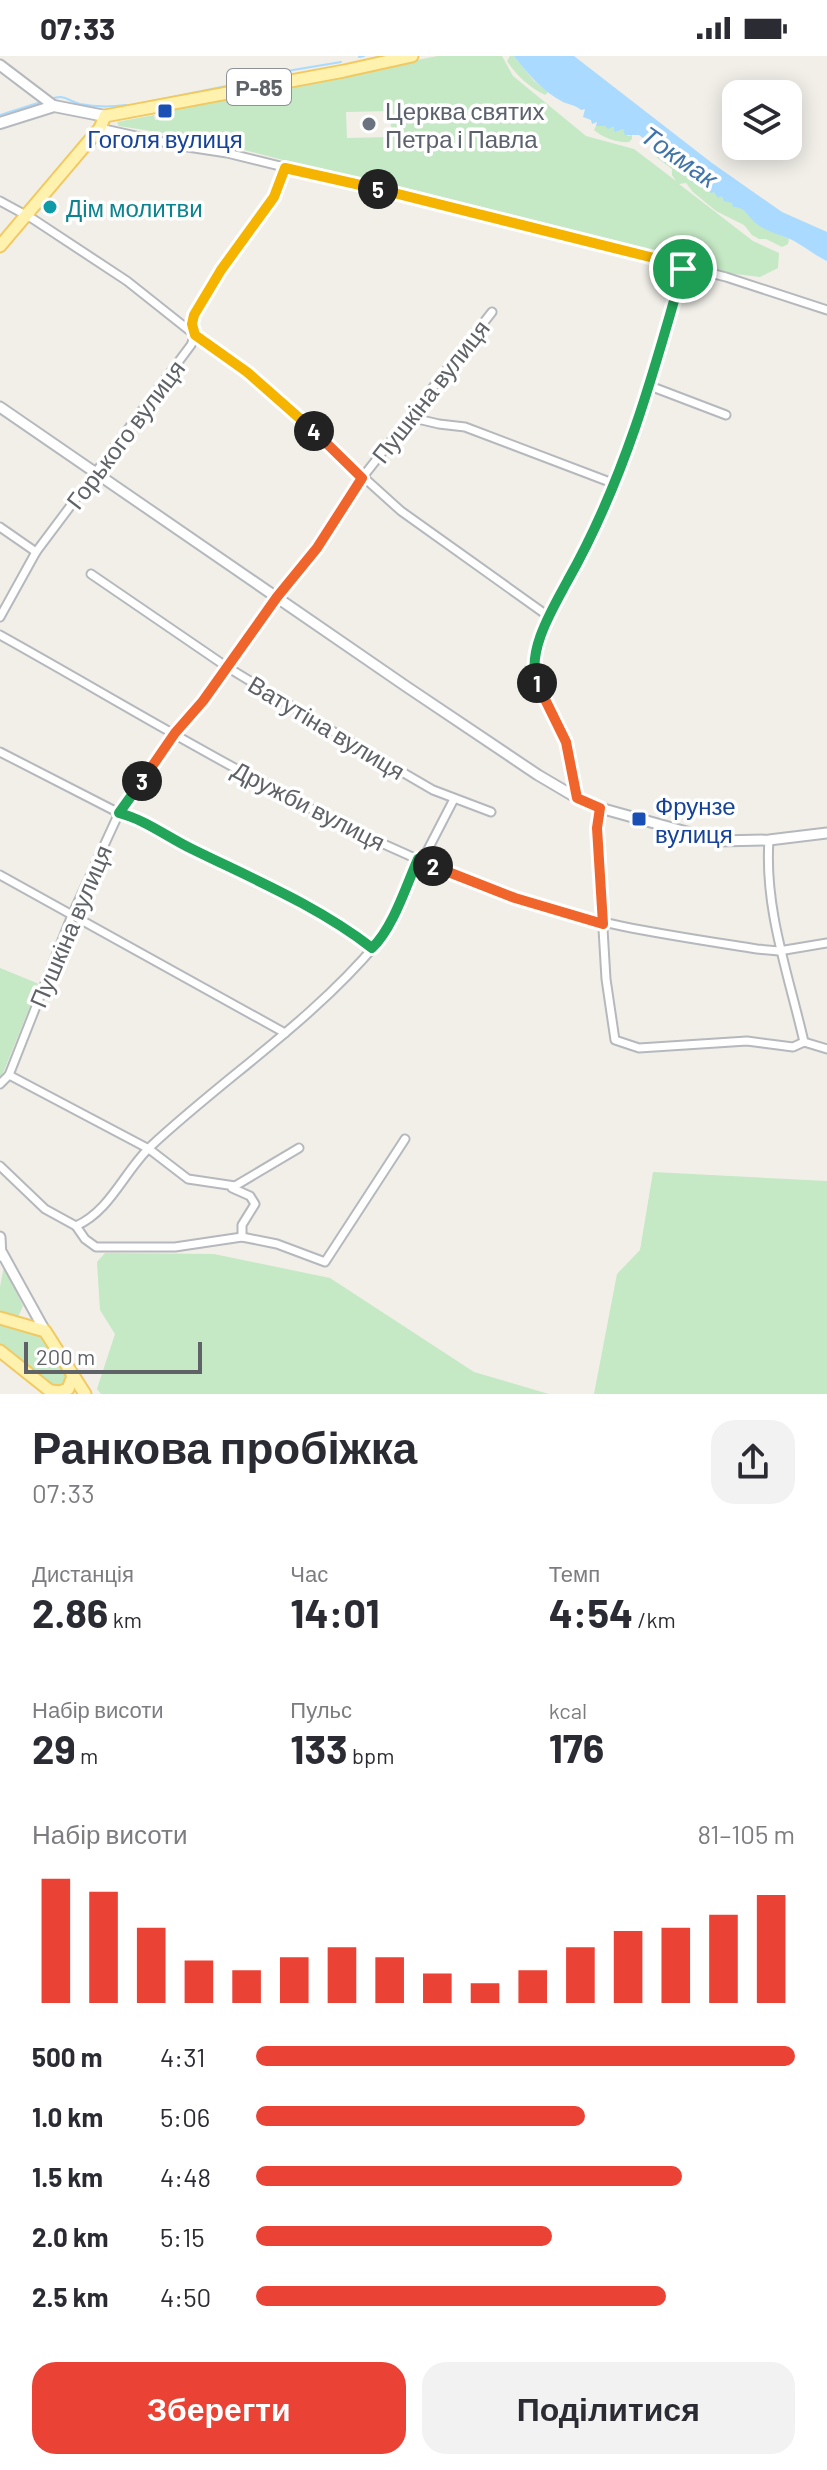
<!DOCTYPE html>
<html lang="uk">
<meta charset="utf-8">
<style>
:root{--surface:#fff;--page:#f2f2f3;--text:#2b2b33;--muted:#7c7c81;--accent:#ea4335}
body{margin:0;font-family:Barlow,sans-serif;background:var(--page);color:var(--text);height:100vh;display:flex;flex-direction:column;font-size:30px;white-space:nowrap}
*{box-sizing:border-box;margin:0}
p{font-size:26px;color:var(--muted)}
.icon{flex:none;width:44px;height:44px;fill:none;stroke:currentColor;stroke-width:2;stroke-linecap:round;stroke-linejoin:round}
.map{position:relative;height:1338px;overflow:hidden}
.side{display:flex;flex-direction:column;background:var(--surface);flex:1}
.side>*{flex:none}
.tools{position:absolute;left:722px;top:24px;display:grid;gap:16px}
.tools a{display:grid;place-items:center;width:80px;height:80px;border-radius:16px;background:var(--surface);box-shadow:0 4px 20px #0003;font-size:40px}
.scale{position:absolute;left:24px;bottom:20px;width:178px;box-sizing:border-box;padding-left:8px;border:4px solid #5f6368;border-top:0;font-size:22px;line-height:28px;white-space:nowrap;color:#5f6368;-webkit-text-stroke:6px #fff;paint-order:stroke}
.pin{position:absolute;display:grid;place-items:center;width:68px;height:68px;color:#fff;margin:-34px;border:4px solid #fff;border-radius:50%;box-shadow:0 2px 8px #0007}
.km{position:absolute;width:40px;height:40px;margin:-20px;border-radius:50%;background:#222;color:#fff;font-size:22px;line-height:40px;text-align:center}
.round{display:grid;place-items:center;flex:none;width:84px;height:84px;border-radius:24px;background:var(--page)}
.overview{display:flex;align-items:center;justify-content:space-between;height:136px;padding:0 32px}
h1{font-size:44px;font-weight:700;line-height:60px}
.stats{display:grid;grid-template-columns:repeat(3,1fr);gap:12px;height:136px;padding:8px 32px}
.stats div{display:grid;align-content:center}
.stats b{font-size:40px;font-weight:700}
.stats small{font-size:22px;font-weight:400}
.stats p{font-size:22px}
.chart{height:224px;padding:16px 32px}
.chart p{display:flex;justify-content:space-between}
.chart svg{width:100%;height:144px;margin-top:8px;stroke:var(--accent);stroke-width:6}
.primary-button{display:flex;gap:16px;margin-top:auto;padding:16px 32px}
.primary-button a{flex:1;height:92px;border-radius:24px;background:var(--accent);color:#fff;font-size:32px;font-weight:700;line-height:92px;text-align:center}
.primary-button a+a{background:var(--page);color:var(--text)}
ul{padding:0 32px;list-style:none;font-size:26px}
li{display:grid;grid-template-columns:128px 96px 1fr;align-items:center;height:60px}
li i{height:20px;border-radius:10px;background:var(--accent)}
.status{display:flex;justify-content:space-between;align-items:center;height:56px;padding:0 40px;background:var(--surface);direction:ltr}
.status svg{height:22px;fill:currentColor}
.map>svg:first-child{display:block}
.green{fill:#c5e8c5;fill-rule:evenodd}
.water{fill:#aadaff}
.lines{fill:none;stroke-linecap:round;stroke-linejoin:round}
.stream{stroke:#aadaff;stroke-width:2}
.minor-casing{stroke:#b5b8bc;stroke-width:11}
.tertiary-casing{stroke:#b5b8bc;stroke-width:13}
.secondary-casing{stroke:#b6babf;stroke-width:14}
.primary-casing{stroke:#f2c960;stroke-width:15}
.minor{stroke:#fff;stroke-width:7}
.tertiary{stroke:#fff;stroke-width:9}
.secondary{stroke:#fff;stroke-width:10}
.primary{stroke:#fff2af;stroke-width:11}
.split-1-casing{stroke:#fff;stroke-width:16}
.split-2-casing{stroke:#fff;stroke-width:16}
.split-3-casing{stroke:#fff;stroke-width:16}
.split-4-casing{stroke:#fff;stroke-width:16}
.split-5-casing{stroke:#fff;stroke-width:16}
.split-6-casing{stroke:#fff;stroke-width:16}
.split-1{stroke:#22a559;stroke-width:10}
.split-2{stroke:#f0652b;stroke-width:10}
.split-3{stroke:#22a559;stroke-width:10}
.split-4{stroke:#f0652b;stroke-width:10}
.split-5{stroke:#f5b400;stroke-width:10}
.split-6{stroke:#f5b400;stroke-width:10}
.transit-dot{fill:#1a4fb4;stroke:#fff;stroke-width:3}
.worship-dot{fill:#6b7280;stroke:#fff;stroke-width:3}
.culture-dot{fill:#0f9aa8;stroke:#fff;stroke-width:3}
.labels{text-anchor:middle;dominant-baseline:central;stroke-width:7;stroke-linejoin:round;paint-order:stroke}
.shield{fill:#fff;stroke:#8f9295;stroke-width:2}
.shield-label{font-size:22px;font-weight:bold;fill:#5f6368}
.worship-label{font-size:24px;fill:#5b616d;stroke:#fff;text-anchor:start}
.transit-label{font-size:24px;fill:#164399;stroke:#fff}
.culture-label{font-size:24px;fill:#0d838f;stroke:#fff;text-anchor:start}
.street-label{font-size:24px;fill:#5f6368;stroke:#fff}
.water-label{font-size:26px;font-style:italic;fill:#4174aa;stroke:#fff}
</style>
<div class="status"><b>07:33</b><svg viewBox="0 0 49 12"><path d="M0 12V9h3v3zM5 12V6h3v6zM10 12V3h3v9zM15 12V0h3v12zM26 1h20v11H26zM47 4h2v5h-2z"/></svg></div>
<div class="map">
<svg width="827" height="1338" viewBox="0 0 827 1338">
<rect width="100%" height="100%" fill="#f1efe8"/>
<g class="green">
<path d="M438,0H502L513,20L586,80L634,93L676,125L672,119V113L651,97L654,90C664,98 679,102 686,114L696,117L703,128L746,154L766,173L789,183L788,188L782,191L766,183H759L752,179L744,169L716,155L693,136L686,127L679,128L753,185L779,197L778,212L760,221L719,216L229,90L192,87L170,78L119,70L117,66L154,59L155,64L163,63V59L167,58L166,51ZM390,55L392,81L347,82L346,56Z"/>
<path d="M510,0H514L534,25L548,36L545,39C529,31 517,20 507,5Z"/>
<path d="M596,70H614L616,76L623,73L628,80L632,79V83L629,86C618,87 603,82 594,74Z"/>
<path d="M0,912L39,928L1,1022H0Z"/>
<path d="M653,1116L827,1125V1338H594L617,1218L640,1194Z"/>
<path d="M105,1197L214,1198L330,1222L474,1316L549,1338H101L97,1333L115,1278L100,1254L97,1206Z"/>
<path d="M4,1210L23,1250L19,1259L14,1262L0,1259V1231Z"/>
<path d="M0,1267L42,1279L69,1320L68,1328L55,1332L0,1288Z"/>
</g>
<path class="water" d="M514,0H574L712,107L782,156L827,176V205C816,200 809,194 799,188C786,179 769,178 757,168C747,161 747,151 733,151L732,147L724,145L722,140L718,142L714,136L711,137L703,128L698,129L699,120L696,117L679,112L682,108L666,99L639,79H625L623,73L616,76L614,75V70L608,73L605,70H596L597,66L592,68L591,64L583,61L585,53L581,54C575,49 570,49 563,46C542,35 528,18 514,0Z"/>
<g class="lines">
<g class="stream">
<path d="M359,1L364,0"/>
<path d="M50,43C67,38 65,44 80,48C95,51 111,51 126,49"/>
<path d="M133,49L246,26L251,21L341,6"/>
<path d="M0,59L44,45"/>
</g>
<defs>
<g id="minor">
<path d="M100,72L181,90L227,97L658,203L683,213L702,215L726,221L827,254"/>
<path d="M0,145L33,163L127,225L195,279L247,316L401,455L548,560"/>
<path d="M650,330L726,359"/>
<path d="M409,361L439,368L465,371L615,428"/>
<path d="M0,471L36,496"/>
<path d="M91,518L227,611L347,684L433,734L491,756"/>
<path d="M0,561L36,496L191,289L195,279L192,268L194,259L221,214L274,141L285,112"/>
<path d="M0,579C167,672 332,778 514,841C593,869 675,880 757,893L779,895L827,887"/>
<path d="M0,696L119,757C146,764 167,781 192,793C253,823 317,850 372,892"/>
<path d="M577,742L566,686L551,651L539,632L533,615L548,560L584,496L615,428L641,359L683,213"/>
<path d="M600,752L597,772L606,923L615,984L639,992L747,985L793,991L804,986L827,993"/>
<path d="M769,784C764,853 789,920 804,986"/>
<path d="M422,805L454,743"/>
<path d="M0,819L285,977"/>
<path d="M9,1019L149,1093L188,1123L235,1130L299,1092"/>
<path d="M0,1028L9,1019L72,859L119,757L175,677L203,645L277,541L317,492L362,422L492,256"/>
<path d="M0,1110L45,1153L76,1170C110,1155 124,1116 150,1091C225,1021 311,966 378,886C396,864 406,830 418,803"/>
<path d="M232,1132L250,1140L255,1148L242,1169V1181"/>
<path d="M76,1170L85,1183L96,1191H175L242,1181L277,1188L325,1206L405,1083"/>
</g>
<g id="tertiary">
<path d="M0,9L54,50"/>
<path d="M0,351L407,631L538,719L577,742L600,752L719,785L769,784L827,777"/>
<path d="M0,1181L1,1200"/>
<path d="M2,1197L45,1275"/>
</g>
<path id="secondary" d="M0,67L54,50L105,60"/>
<g id="primary">
<path d="M0,190L100,72L105,60L344,15L412,0"/>
<path d="M0,1262L45,1275L85,1338"/>
<path d="M0,1295L54,1338"/>
<path d="M51,1335L60,1336L68,1333L73,1320"/>
</g>
</defs>
<use href="#minor" class="minor-casing"/>
<use href="#tertiary" class="tertiary-casing"/>
<use href="#secondary" class="secondary-casing"/>
<use href="#primary" class="primary-casing"/>
<use href="#minor" class="minor"/>
<use href="#tertiary" class="tertiary"/>
<use href="#secondary" class="secondary"/>
<use href="#primary" class="primary"/>
</g>
<g class="lines">
<defs>
<path id="split-1" d="M537,627C526,595 553,552 568,524C623,427 653,320 683,213"/>
<path id="split-2" d="M433,810L515,842L603,868L597,772L600,752L577,742L566,686L537,627"/>
<path id="split-3" d="M142,725L119,757C146,764 167,781 192,793C253,823 318,850 372,892C393,872 406,830 418,803L433,810"/>
<path id="split-4" d="M142,725L175,677L203,645L277,541L317,492L362,422L314,375"/>
<path id="split-5" d="M314,375L247,316L195,279L192,268L194,259L221,214L274,141L285,112L378,133"/>
<path id="split-6" d="M378,133L658,203L683,213"/>
</defs>
<use href="#split-1" class="split-1-casing"/>
<use href="#split-2" class="split-2-casing"/>
<use href="#split-3" class="split-3-casing"/>
<use href="#split-4" class="split-4-casing"/>
<use href="#split-5" class="split-5-casing"/>
<use href="#split-6" class="split-6-casing"/>
<use href="#split-1" class="split-1"/>
<use href="#split-2" class="split-2"/>
<use href="#split-3" class="split-3"/>
<use href="#split-4" class="split-4"/>
<use href="#split-5" class="split-5"/>
<use href="#split-6" class="split-6"/>
</g>
<g class="transit-dot">
<rect x="157" y="47" width="16" height="16" rx="4"/>
<rect x="631" y="755" width="16" height="16" rx="4"/>
</g>
<circle class="worship-dot" cx="369" cy="68" r="8"/>
<circle class="culture-dot" cx="50" cy="151" r="8"/>
<g class="labels">
<rect class="shield" x="227" y="13" width="64" height="36" rx="6"/>
<g class="shield-label">
<text x="259" y="31">Р-85</text>
</g>
<g class="worship-label">
<text x="385" y="54">Церква святих<tspan x="385" dy="28">Петра і Павла</tspan></text>
</g>
<g class="transit-label">
<text x="165" y="82">Гоголя вулиця</text>
<text x="655" y="749" text-anchor="start">Фрунзе<tspan x="655" dy="28">вулиця</tspan></text>
</g>
<g class="culture-label">
<text x="66" y="151">Дім молитви</text>
</g>
<g class="street-label">
<text transform="translate(430 335) rotate(-52)">Пушкіна вулиця</text>
<text transform="translate(125 378) rotate(-53)">Горького вулиця</text>
<text transform="translate(327 671) rotate(31)">Ватутіна вулиця</text>
<text transform="translate(309 749) rotate(27)">Дружби вулиця</text>
<text transform="translate(70 870) rotate(-67)">Пушкіна вулиця</text>
</g>
<g class="water-label">
<text transform="translate(680 100) rotate(35)">Токмак</text>
</g>
</g>
</svg>
<div class="tools">
<a><svg class="icon" aria-label="layers" viewBox="0 0 24 24"><path d="M12 4l9 5-9 5-9-5zM3 14l9 5 9-5"/></svg></a>
</div>
<div class="scale">200 m</div>
<div class="pin" style="left:683px;top:213px;background:#1e9e55"><svg class="icon" aria-label="arrive" viewBox="0 0 24 24"><path d="M6 21V4h12l-3 4 3 4H6"/></svg></div>
<b class="km" style="left:537px;top:627px">1</b>
<b class="km" style="left:433px;top:810px">2</b>
<b class="km" style="left:142px;top:725px">3</b>
<b class="km" style="left:314px;top:375px">4</b>
<b class="km" style="left:378px;top:133px">5</b>
</div>
<section class="side">
<div class="overview"><div><h1>Ранкова пробіжка</h1><p>07:33</p></div><a class="round"><svg class="icon" aria-label="share" viewBox="0 0 24 24"><path d="M12 15V3M7 8l5-5 5 5M5 13v7h14v-7"/></svg></a></div>
<div class="stats">
<div><p>Дистанція</p><b>2.86<small> km</small></b></div>
<div><p>Час</p><b>14:01</b></div>
<div><p>Темп</p><b>4:54<small> /km</small></b></div>
</div>
<div class="stats">
<div><p>Набір висоти</p><b>29<small> m</small></b></div>
<div><p>Пульс</p><b>133<small> bpm</small></b></div>
<div><p>kcal</p><b>176</b></div>
</div>
<div class="chart"><p><span>Набір висоти</span>81–105 m</p>
<svg viewBox="0 0 160 44" preserveAspectRatio="none"><path d="M5 44V6M15 44V10M25 44V21M35 44V31M45 44V34M55 44V30M65 44V27M75 44V30M85 44V35M95 44V38M105 44V34M115 44V27M125 44V22M135 44V21M145 44V17M155 44V11"/></svg>
</div>
<ul>
<li><b>500 m</b>4:31<i style="width:100%"></i></li>
<li><b>1.0 km</b>5:06<i style="width:61%"></i></li>
<li><b>1.5 km</b>4:48<i style="width:79%"></i></li>
<li><b>2.0 km</b>5:15<i style="width:55%"></i></li>
<li><b>2.5 km</b>4:50<i style="width:76%"></i></li>
</ul>
<div class="primary-button"><a>Зберегти</a><a>Поділитися</a></div>
</section>
